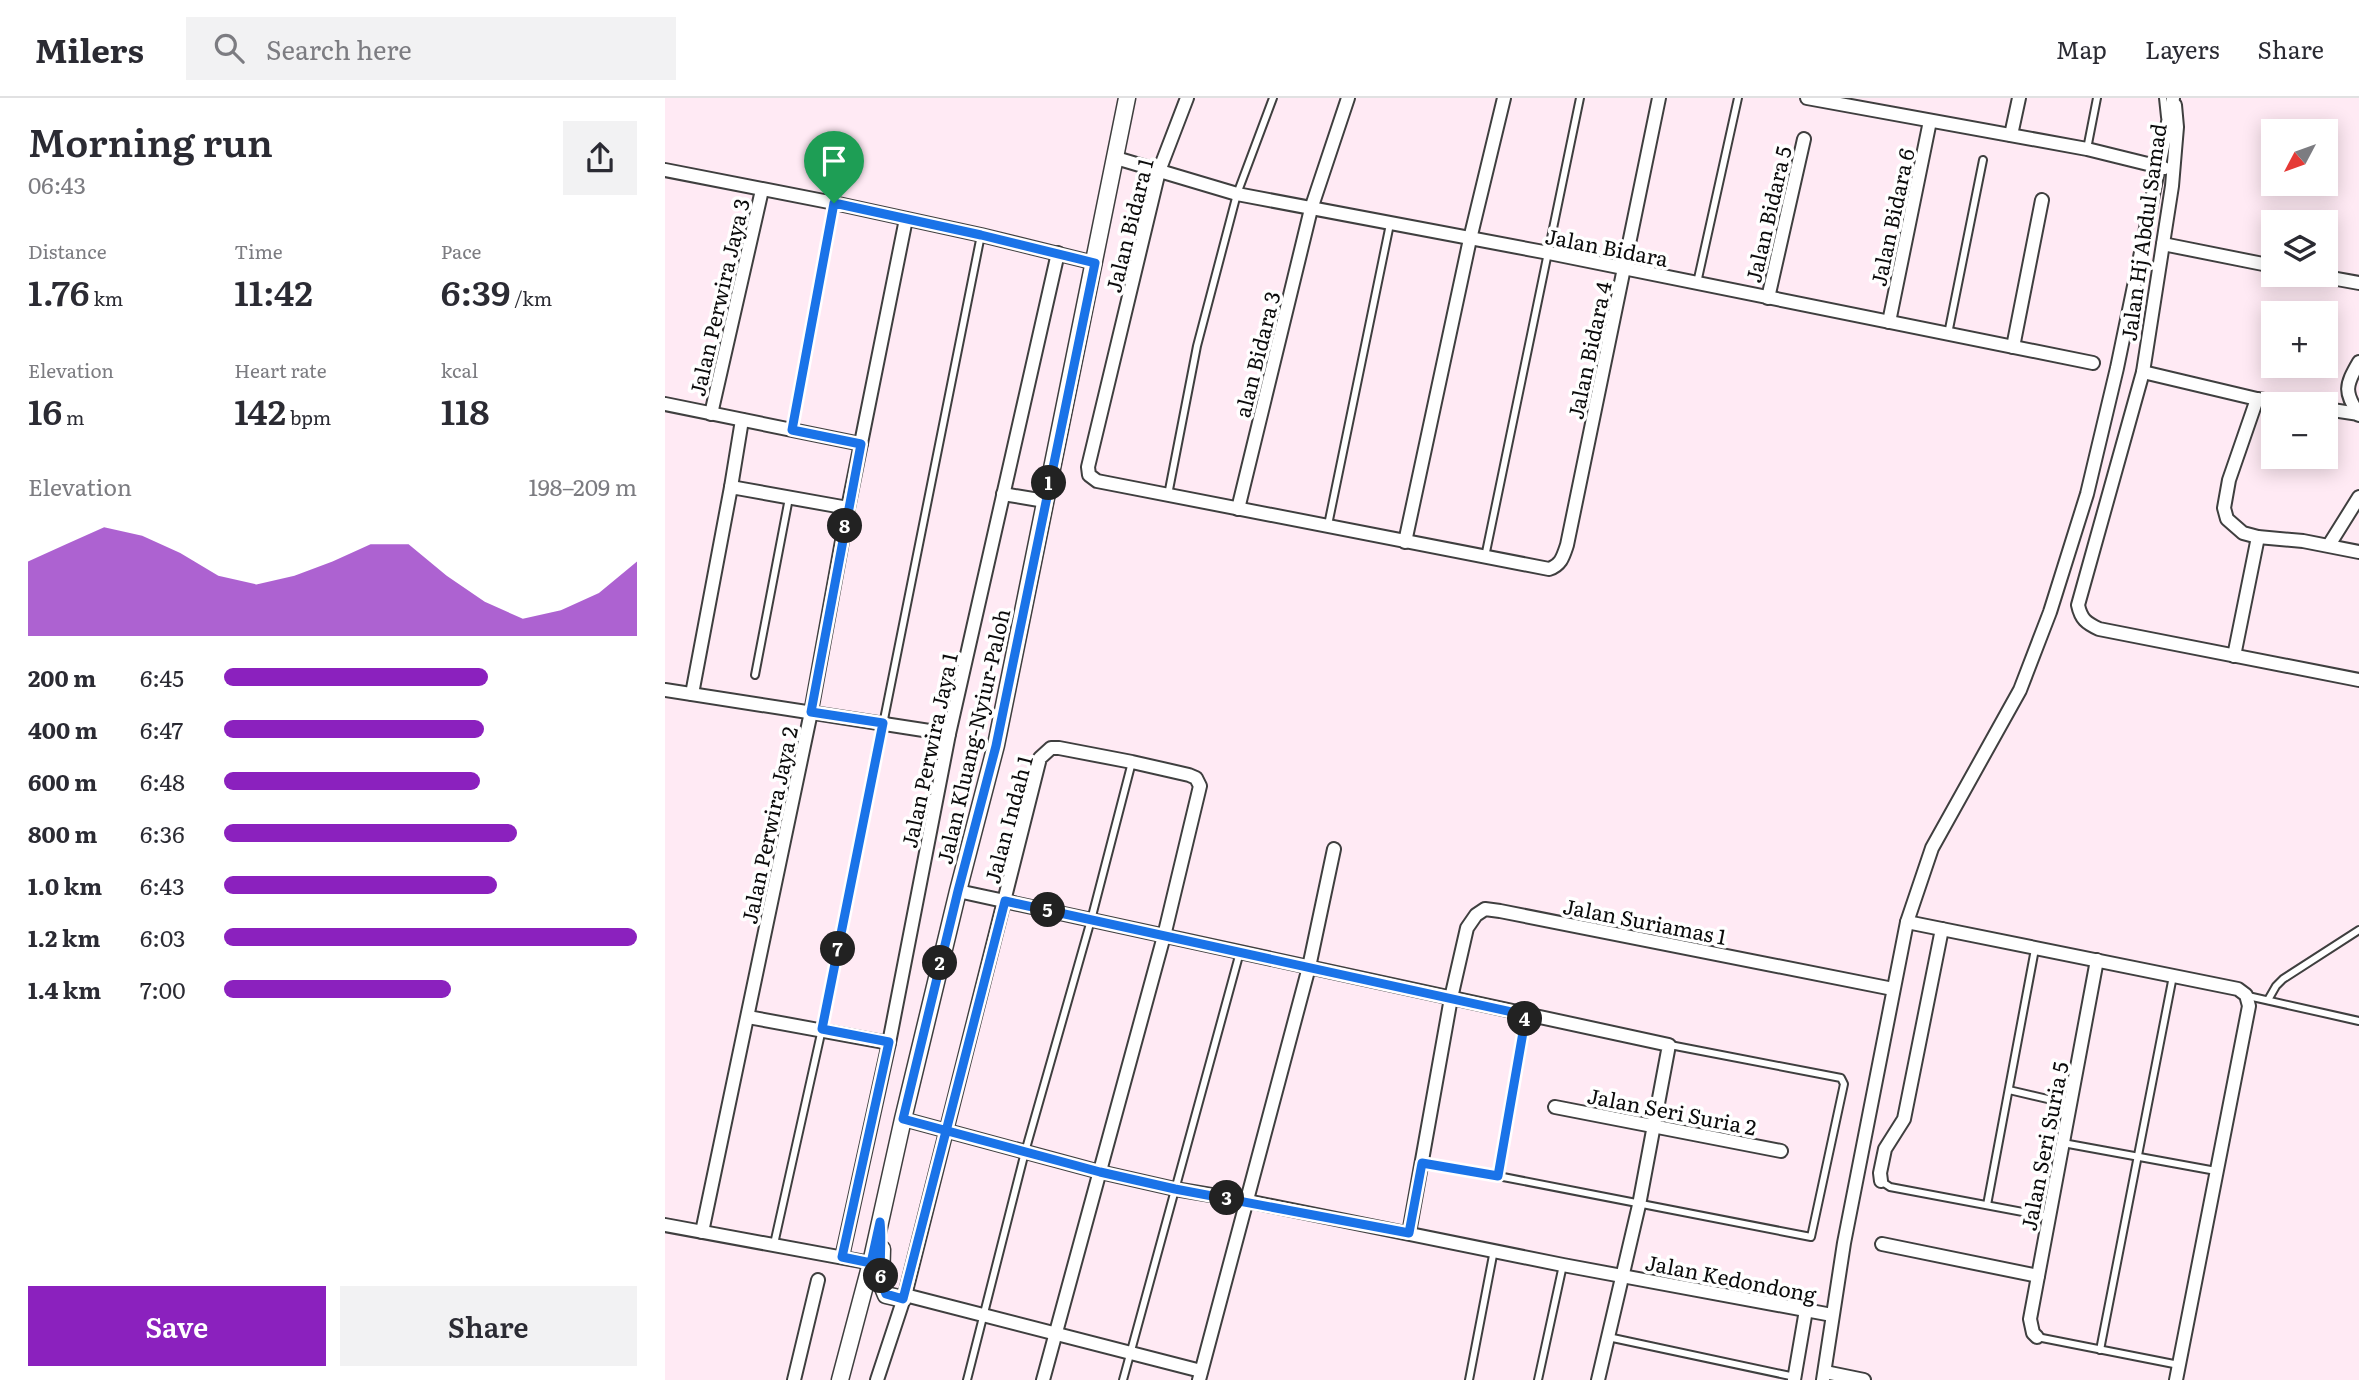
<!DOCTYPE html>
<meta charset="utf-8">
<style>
:root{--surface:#fff;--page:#f2f2f3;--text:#2b2b33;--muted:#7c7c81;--line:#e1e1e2;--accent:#8b21be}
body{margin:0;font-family:Literata,serif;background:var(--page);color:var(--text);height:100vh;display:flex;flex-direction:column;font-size:26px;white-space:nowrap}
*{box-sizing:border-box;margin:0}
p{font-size:23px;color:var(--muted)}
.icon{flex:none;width:38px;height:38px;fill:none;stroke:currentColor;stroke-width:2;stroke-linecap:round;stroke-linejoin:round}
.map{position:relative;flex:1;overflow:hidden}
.details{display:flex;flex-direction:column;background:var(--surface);width:665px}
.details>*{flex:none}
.needle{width:46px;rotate:229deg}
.fabs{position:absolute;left:1596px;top:21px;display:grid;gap:14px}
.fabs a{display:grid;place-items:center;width:77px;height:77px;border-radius:0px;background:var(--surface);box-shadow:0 4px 18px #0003;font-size:35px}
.pin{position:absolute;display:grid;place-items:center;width:60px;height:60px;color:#fff;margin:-72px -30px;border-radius:50% 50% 50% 0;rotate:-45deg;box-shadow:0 0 7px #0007}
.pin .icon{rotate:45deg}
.km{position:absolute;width:35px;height:35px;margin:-18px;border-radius:50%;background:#222;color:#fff;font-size:19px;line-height:35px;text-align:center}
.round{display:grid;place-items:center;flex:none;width:74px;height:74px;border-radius:0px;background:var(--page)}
.summary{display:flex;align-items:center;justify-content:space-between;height:119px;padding:0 28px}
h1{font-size:38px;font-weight:600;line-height:52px}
.metrics{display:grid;grid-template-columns:repeat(3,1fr);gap:10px;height:119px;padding:7px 28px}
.metrics div{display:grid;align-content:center}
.metrics b{font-size:35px;font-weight:600}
.metrics small{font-size:19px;font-weight:400}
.metrics p{font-size:19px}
.chart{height:196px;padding:14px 28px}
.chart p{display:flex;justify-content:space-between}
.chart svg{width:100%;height:126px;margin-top:7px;fill:var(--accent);opacity:.7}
.button{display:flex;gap:14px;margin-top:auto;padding:14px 28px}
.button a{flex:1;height:80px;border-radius:0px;background:var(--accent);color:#fff;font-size:28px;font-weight:600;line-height:80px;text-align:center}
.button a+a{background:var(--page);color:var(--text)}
ul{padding:0 28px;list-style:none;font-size:23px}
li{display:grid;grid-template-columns:112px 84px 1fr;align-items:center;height:52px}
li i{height:18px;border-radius:9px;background:var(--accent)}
header{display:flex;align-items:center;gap:42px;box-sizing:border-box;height:98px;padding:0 35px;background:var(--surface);border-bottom:2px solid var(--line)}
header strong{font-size:33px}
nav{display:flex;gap:38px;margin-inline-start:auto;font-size:24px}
.search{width:490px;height:63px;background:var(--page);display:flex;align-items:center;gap:18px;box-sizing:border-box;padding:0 24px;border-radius:0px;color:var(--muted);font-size:26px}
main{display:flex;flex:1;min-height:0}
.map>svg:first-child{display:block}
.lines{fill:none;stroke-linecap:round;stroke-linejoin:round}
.service-casing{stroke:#3f3f3f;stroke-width:10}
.minor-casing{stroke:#3f3f3f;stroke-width:16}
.tertiary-casing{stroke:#3f3f3f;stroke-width:19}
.service{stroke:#fff;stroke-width:6}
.minor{stroke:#fff;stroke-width:12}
.tertiary{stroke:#fff;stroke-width:16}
.route-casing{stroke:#fff;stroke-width:14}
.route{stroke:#1a73e8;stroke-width:9}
.labels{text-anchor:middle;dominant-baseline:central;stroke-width:7;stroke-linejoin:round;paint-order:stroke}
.street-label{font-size:21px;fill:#0c0c0c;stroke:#fff}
</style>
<header>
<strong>Milers</strong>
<div class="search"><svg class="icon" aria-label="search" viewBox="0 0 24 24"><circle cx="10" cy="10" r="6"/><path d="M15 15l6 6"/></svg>Search here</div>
<nav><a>Map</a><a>Layers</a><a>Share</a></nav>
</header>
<main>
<section class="details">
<div class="summary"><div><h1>Morning run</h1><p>06:43</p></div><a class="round"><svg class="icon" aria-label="share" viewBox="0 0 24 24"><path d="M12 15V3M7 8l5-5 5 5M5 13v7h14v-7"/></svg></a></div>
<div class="metrics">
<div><p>Distance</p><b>1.76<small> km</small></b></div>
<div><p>Time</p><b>11:42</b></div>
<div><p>Pace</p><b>6:39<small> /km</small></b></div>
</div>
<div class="metrics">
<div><p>Elevation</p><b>16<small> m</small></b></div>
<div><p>Heart rate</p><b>142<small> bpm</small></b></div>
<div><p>kcal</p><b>118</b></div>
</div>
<div class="chart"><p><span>Elevation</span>198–209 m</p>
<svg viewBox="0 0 160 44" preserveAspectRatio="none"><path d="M0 44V18L10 12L20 6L30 9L40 15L50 23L60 26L70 23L80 18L90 12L100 12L110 23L120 32L130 38L140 35L150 29L160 18V44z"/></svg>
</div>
<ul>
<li><b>200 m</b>6:45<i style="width:64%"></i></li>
<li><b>400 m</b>6:47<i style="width:63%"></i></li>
<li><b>600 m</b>6:48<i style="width:62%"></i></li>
<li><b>800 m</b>6:36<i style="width:71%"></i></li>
<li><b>1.0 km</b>6:43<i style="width:66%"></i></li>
<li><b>1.2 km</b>6:03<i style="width:100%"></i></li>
<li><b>1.4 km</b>7:00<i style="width:55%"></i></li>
</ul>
<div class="button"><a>Save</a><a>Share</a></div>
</section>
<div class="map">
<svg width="1694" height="1282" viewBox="0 0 1694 1282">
<rect width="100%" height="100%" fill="#ffeaf4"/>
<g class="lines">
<defs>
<g id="service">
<path d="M1498,0L1500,19"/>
<path d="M1422,51L1432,0"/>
<path d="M1032,185L1073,0"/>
<path d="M1283,236L1318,62"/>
<path d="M126,332L169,105"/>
<path d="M503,397L532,248L572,96L608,0"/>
<path d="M663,427L725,126"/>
<path d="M820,459L915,0"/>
<path d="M90,577L124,400"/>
<path d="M1583,898L1694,923"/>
<path d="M1603,902L1611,888L1618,881L1694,832"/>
<path d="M1344,992L1404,1006"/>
<path d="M1398,1045L1551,1073"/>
<path d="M757,1065L833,1078L1146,1139L1179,986L1176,980L1005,947"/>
<path d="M833,1078L861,917"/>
<path d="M1216,1083L1225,1089L1384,1119"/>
<path d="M1322,1107L1370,851"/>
<path d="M109,1146L157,931L316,137"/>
<path d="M943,1239L1130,1279"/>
<path d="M1372,1239L1514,1267"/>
<path d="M1435,1252L1508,878"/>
<path d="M302,1282L360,1054L426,822L467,664"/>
<path d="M458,1282L575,854"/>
<path d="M804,1282L829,1152"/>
<path d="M873,1282L898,1167"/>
</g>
<g id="minor">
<path d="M522,0L494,73L423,369L424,377L432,383L884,471C896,467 898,459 902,447L994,0"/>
<path d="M1142,0L1422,51L1499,70"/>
<path d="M1510,7L1512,29L1507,88L1478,274L1413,507C1416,521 1421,525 1434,531L1694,582"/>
<path d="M1346,37L1354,0"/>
<path d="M451,60L572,96L884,155L1428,265"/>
<path d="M0,72L169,105L316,137L430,165"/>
<path d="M1498,146L1608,168"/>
<path d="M1650,177L1694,185"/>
<path d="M1103,200L1139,41"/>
<path d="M1224,224L1265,23"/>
<path d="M1348,249L1377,102"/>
<path d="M1694,264C1680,288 1679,294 1694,317"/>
<path d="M1478,274L1592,301L1627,306"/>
<path d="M1592,301L1564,382L1559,410L1562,421L1578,435L1593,439L1638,443L1694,454"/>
<path d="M0,306L196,346"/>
<path d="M1661,311L1694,316"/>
<path d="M46,316L97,92"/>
<path d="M66,389L77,322"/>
<path d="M338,396L380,403"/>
<path d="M573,411L646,111L683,0"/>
<path d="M740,444L805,141L839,0"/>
<path d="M1664,447L1694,399"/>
<path d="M1569,558L1593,439"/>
<path d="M0,592L284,636"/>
<path d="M27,596L66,389L183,410"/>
<path d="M293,793L1004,947L974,1107L933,1282"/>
<path d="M1242,824L1573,891L1581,897L1584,908L1511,1282"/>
<path d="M83,919L224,945"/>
<path d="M890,1009L1116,1053"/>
<path d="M238,1021L435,1074L510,1091L582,1103L898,1167L1167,1217"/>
<path d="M1216,1083L1215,1075L1220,1051L1239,1021L1277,831"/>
<path d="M0,1127L206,1165"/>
<path d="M37,1134L146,614L183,410L241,121"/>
<path d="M744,1135L786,900L802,830L811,817L820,811L835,813L1228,891"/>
<path d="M1217,1146L1373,1178"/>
<path d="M177,1159L224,945L284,636L393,155"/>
<path d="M240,1197L536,1273"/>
<path d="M1372,1239L1368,1235L1365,1221L1432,862"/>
<path d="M1160,1274L1199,1282"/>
<path d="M129,1282L153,1182"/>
<path d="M212,1282L240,1197L375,660L386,650H394L467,664L524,677L531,680L535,688L499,838L378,1282"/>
<path d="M534,1282L644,869L669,751"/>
<path d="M1129,1282L1141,1212"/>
<path d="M1158,1282L1179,1145L1242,824L1267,750L1355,592L1385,514L1422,396L1452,270L1508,0"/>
</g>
<g id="tertiary">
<path d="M217,1151L216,1185L221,1197L238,1201"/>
<path d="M175,1282L206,1165L238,1021L293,793L331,647L462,0"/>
</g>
</defs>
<use href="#service" class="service-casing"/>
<use href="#minor" class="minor-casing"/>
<use href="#tertiary" class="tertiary-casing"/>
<use href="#service" class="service"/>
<use href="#minor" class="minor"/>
<use href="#tertiary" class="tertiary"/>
</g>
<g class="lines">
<defs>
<path id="route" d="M169,105L316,137L430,165L331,648L293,793L238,1021L435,1074L510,1091L744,1135L757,1065L833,1078L861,917L340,803L238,1201L221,1196C211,1175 218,1148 215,1124L206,1165L177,1159L224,944L157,931L218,625L146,614L196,346L127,332L169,105"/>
</defs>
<use href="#route" class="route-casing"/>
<use href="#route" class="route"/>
</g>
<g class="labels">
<g class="street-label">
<text transform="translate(1102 116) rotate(-77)">Jalan Bidara 5</text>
<text transform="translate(1226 119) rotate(-78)">Jalan Bidara 6</text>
<text transform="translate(463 127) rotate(-76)">Jalan Bidara 1</text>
<text transform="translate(1477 134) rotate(-82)">Jalan Hj Abdul Samad</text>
<text transform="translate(942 148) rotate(11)">Jalan Bidara</text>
<text transform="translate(53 199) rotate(-77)">Jalan Perwira Jaya 3</text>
<text transform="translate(923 252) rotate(-78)">Jalan Bidara 4</text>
<text transform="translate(591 256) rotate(-76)">alan Bidara 3</text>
<text transform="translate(307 638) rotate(-77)">Jalan Kluang-Nyiur-Paloh</text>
<text transform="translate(263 652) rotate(-78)">Jalan Perwira Jaya 1</text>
<text transform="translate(342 721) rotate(-75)">Jalan Indah 1</text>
<text transform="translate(103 727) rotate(-78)">Jalan Perwira Jaya 2</text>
<text transform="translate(980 822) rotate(11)">Jalan Suriamas 1</text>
<text transform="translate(1007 1012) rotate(11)">Jalan Seri Suria 2</text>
<text transform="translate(1378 1048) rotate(-79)">Jalan Seri Suria 5</text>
<text transform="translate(1066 1179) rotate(11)">Jalan Kedondong</text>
</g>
</g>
</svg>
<div class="fabs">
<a><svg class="needle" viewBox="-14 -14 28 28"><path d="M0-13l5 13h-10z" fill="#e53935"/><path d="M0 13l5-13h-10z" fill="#7c7c81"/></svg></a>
<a><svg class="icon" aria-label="layers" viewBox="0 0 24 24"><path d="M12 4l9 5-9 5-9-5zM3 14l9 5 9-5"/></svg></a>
<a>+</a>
<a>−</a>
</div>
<div class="pin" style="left:169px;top:105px;background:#1e9e55"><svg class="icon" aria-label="arrive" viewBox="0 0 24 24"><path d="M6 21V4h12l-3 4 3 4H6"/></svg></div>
<b class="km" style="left:384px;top:385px">1</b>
<b class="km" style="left:275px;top:865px">2</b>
<b class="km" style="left:562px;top:1100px">3</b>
<b class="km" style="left:860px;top:921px">4</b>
<b class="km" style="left:383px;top:812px">5</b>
<b class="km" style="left:216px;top:1178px">6</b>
<b class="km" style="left:173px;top:851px">7</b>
<b class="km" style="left:180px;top:428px">8</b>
</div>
</main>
